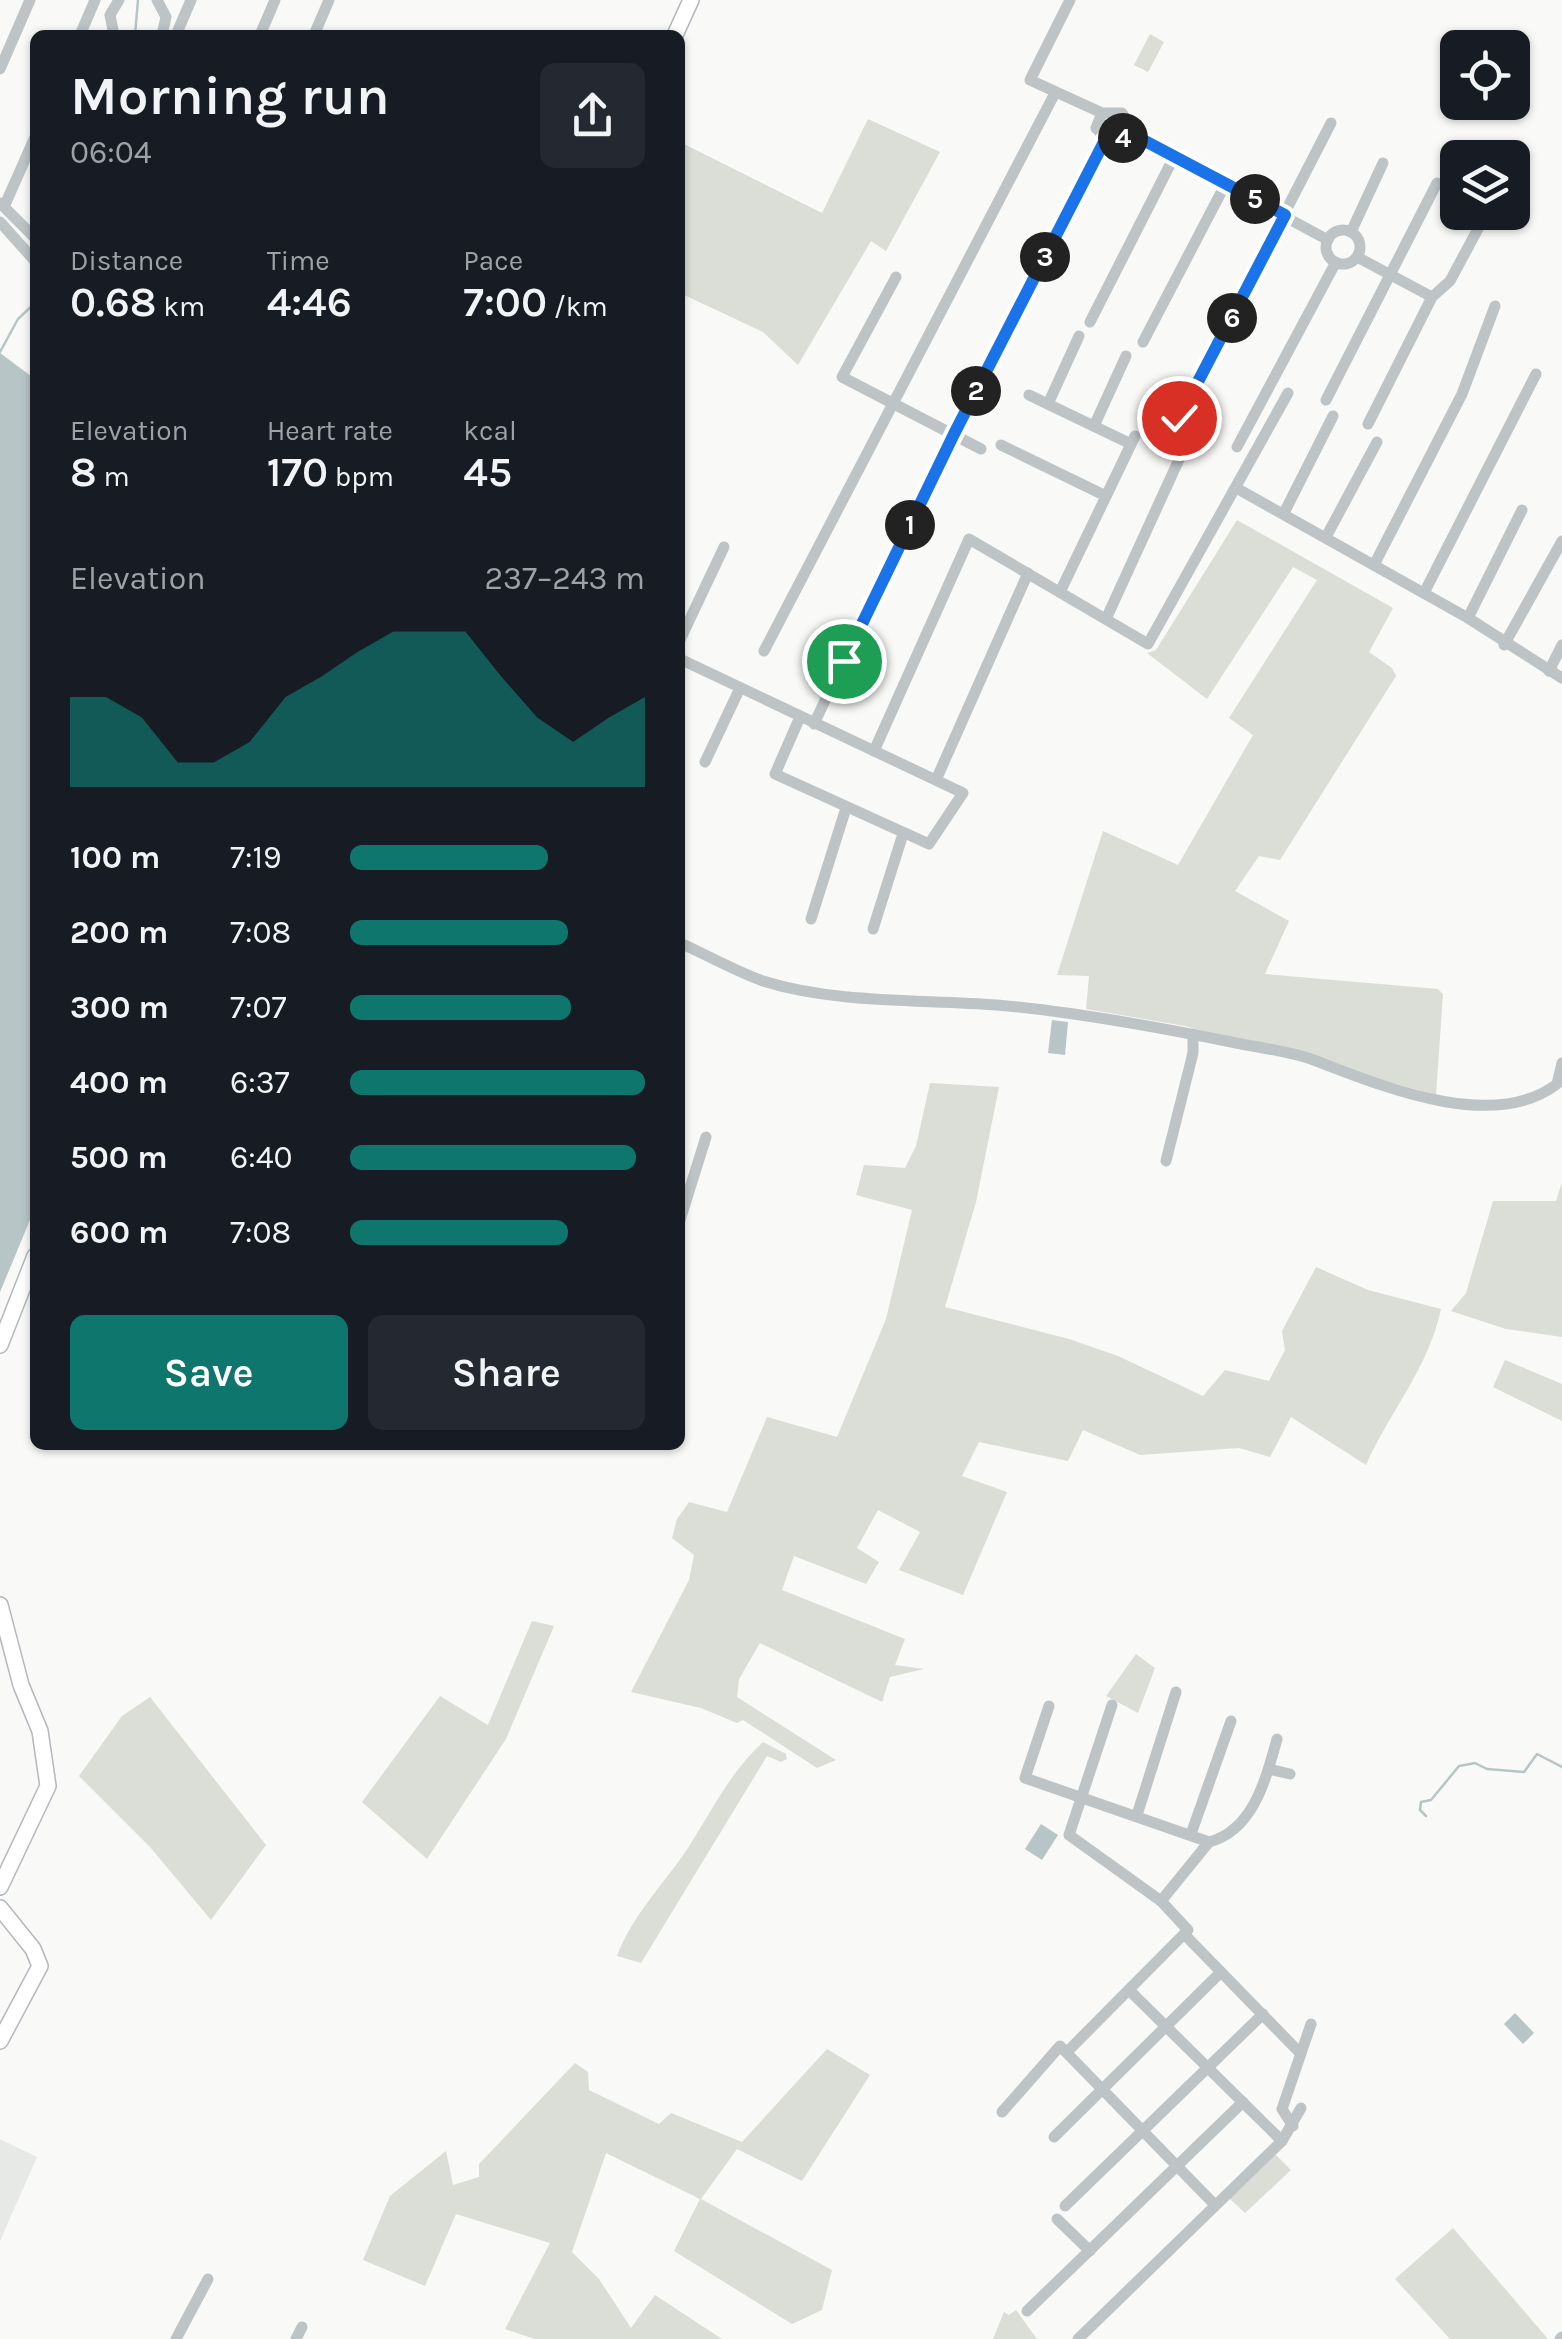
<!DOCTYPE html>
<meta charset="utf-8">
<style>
:root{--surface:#171b24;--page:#242831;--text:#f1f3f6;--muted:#9ea1a6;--accent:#0f766e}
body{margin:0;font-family:Karla,sans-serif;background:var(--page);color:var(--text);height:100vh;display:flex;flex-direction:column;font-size:38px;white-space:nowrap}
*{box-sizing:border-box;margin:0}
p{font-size:32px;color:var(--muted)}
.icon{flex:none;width:55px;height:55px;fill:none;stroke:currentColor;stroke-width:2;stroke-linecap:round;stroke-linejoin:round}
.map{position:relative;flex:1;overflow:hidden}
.details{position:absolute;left:30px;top:30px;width:655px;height:1420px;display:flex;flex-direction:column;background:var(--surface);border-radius:15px;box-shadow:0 2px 8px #0004}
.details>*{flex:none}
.controls{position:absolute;left:1440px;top:30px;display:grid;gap:20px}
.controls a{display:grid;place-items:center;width:90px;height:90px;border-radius:15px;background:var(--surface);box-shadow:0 2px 8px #0004;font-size:50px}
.pin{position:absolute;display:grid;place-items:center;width:85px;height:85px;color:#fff;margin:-42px;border:5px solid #fff;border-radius:50%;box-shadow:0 2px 10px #0007}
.km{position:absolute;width:50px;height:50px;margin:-25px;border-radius:50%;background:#222;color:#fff;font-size:28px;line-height:50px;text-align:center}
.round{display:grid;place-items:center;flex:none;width:105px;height:105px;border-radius:15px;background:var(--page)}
.headline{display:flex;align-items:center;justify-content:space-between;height:170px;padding:0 40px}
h1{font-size:55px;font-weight:600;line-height:75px}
.figures{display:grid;grid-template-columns:repeat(3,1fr);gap:15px;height:170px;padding:10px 40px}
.figures div{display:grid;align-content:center}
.figures b{font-size:42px;font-weight:600}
.figures small{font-size:28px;font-weight:400}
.figures p{font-size:28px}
.chart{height:280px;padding:20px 40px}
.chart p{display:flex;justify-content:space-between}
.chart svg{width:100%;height:180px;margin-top:10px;fill:var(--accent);opacity:.7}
.action{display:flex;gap:20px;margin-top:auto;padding:20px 40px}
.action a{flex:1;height:115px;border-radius:15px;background:var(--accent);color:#fff;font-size:40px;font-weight:600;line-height:115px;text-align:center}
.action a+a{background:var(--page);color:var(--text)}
ul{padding:0 40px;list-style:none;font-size:32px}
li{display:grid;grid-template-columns:160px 120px 1fr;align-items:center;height:75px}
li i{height:25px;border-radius:12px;background:var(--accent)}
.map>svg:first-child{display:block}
.built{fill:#e7e9e7}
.green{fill:#daded6}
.water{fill:#b8c5c7}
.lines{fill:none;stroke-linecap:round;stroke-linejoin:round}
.stream{stroke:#b8c5c7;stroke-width:2.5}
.major-casing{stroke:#b2b8bb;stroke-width:18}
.minor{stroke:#bec4c6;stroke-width:11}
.major{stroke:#fff;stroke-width:15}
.route-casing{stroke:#fff;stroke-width:20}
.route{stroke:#1a73e8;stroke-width:12}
</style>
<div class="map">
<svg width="1562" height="2339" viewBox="0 0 1562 2339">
<rect width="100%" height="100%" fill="#f9f9f7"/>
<path class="built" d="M0,2139L37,2157L0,2241Z"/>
<g class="green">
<path d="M1150,34L1164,42L1148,72L1134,65Z"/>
<path d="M868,119L940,152L886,251L871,241L798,365L763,332L680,293V142L822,213Z"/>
<path d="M1237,520L1393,608L1369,652L1392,668L1396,676L1280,860L1259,856L1235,891L1289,921L1265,974L1438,989L1443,994L1436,1095L1185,1026L1086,1009L1089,976L1057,975L1103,831L1178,865L1253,735L1229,718L1317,580L1293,567L1207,699L1147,653L1156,650Z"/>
<path d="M930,1083L999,1087L976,1202L945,1307L1069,1339L1118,1356L1203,1396L1225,1370L1269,1381L1285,1350L1282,1331L1316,1267L1368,1290L1441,1309C1428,1369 1390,1411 1366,1465L1291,1417L1270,1457L1239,1448L1140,1455L1083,1430L1068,1461L979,1442L962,1476L1007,1492L963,1595L899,1570L920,1532L878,1510L857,1548L879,1562L866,1584L794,1556L782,1590L905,1639L895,1665L924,1669L890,1677L882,1702L760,1643L739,1679L737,1697L836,1760L817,1768L743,1720L737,1723L701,1708L631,1692L689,1580L694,1555L672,1538L677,1519L689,1502L727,1512L767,1417L837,1437L886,1319L912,1210L856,1195L864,1165L905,1168L916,1146Z"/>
<path d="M1562,1182V1337L1506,1329L1451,1311L1466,1293L1493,1201H1556Z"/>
<path d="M1505,1360L1562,1384V1421L1493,1387Z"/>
<path d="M532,1621L554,1626L506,1739L427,1859L362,1802L440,1696L488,1725Z"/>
<path d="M1136,1654L1155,1668L1138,1713L1106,1696Z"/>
<path d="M150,1697L266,1845L211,1920L150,1847L79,1776L122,1716Z"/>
<path d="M763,1742L786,1754L787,1759L781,1762L767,1756L641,1963L617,1956C632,1916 662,1886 686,1851C711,1813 729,1773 763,1742Z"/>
<path d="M827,2049L870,2075L802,2181L737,2149L701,2199L832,2270L822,2310L792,2324L674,2251L700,2199L606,2153L572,2252L599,2279L631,2328L655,2295L722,2339H535L505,2329L550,2243L456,2214L425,2286L363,2260L390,2196L446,2151L453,2185L479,2177V2164L575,2063L588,2072L589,2090L659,2124L671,2113L742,2142Z"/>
<path d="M1275,2154L1291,2170L1245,2213L1229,2198Z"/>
<path d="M1453,2228L1548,2339H1450L1395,2279Z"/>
<path d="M1016,2310L1037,2339H993L1004,2312L1009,2315Z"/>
</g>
<g class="water">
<path d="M0,353L35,379V1208L0,1292Z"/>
<path d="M1052,1020L1068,1022L1065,1055L1048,1053Z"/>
<path d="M1041,1824L1058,1835L1042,1860L1025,1849Z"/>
<path d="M1515,2013L1534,2033L1523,2044L1504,2024Z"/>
</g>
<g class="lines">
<g class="stream">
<path d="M135,35L138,0"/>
<path d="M0,352L18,319L35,303"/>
<path d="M1426,1816L1420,1810L1421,1802L1431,1800L1459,1766L1475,1763L1487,1769L1524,1772L1537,1754L1562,1767"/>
</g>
<defs>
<g id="major">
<path d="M675,35L691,0"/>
<path d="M0,1345L35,1256"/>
<path d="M0,1605L21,1685L40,1731L48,1786L0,1887"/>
<path d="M0,1908L33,1949L40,1966L0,2041"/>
</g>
</defs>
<use href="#major" class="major-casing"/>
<g class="minor">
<path d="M157,0L166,17L162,35"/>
<path d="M1070,0L1030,80L1102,113H1122L1128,122L1125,137L1110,142L1096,128L1102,113"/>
<path d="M80,35L95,0"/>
<path d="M114,35L110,15L119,0"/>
<path d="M176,35L191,0"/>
<path d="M260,35L275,0"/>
<path d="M314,35L329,0"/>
<path d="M0,69L30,0"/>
<path d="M1128,132L1328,240"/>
<path d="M0,203L35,238"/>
<path d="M4,207L35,137"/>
<path d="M0,222L35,261"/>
<circle cx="1343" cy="247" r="17"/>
<path d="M1351,232L1383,163"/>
<path d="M1357,257L1432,297"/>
<path d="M896,277L842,377L981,449"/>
<path d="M1090,322L1175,155"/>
<path d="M1143,342L1226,183"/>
<path d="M1029,395L1131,444"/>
<path d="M1326,400L1437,183"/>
<path d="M1048,404L1079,336"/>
<path d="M1179,418L1331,123"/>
<path d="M1368,424L1432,297L1450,281L1487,212"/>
<path d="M1094,426L1126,356"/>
<path d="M1001,445L1104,495"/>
<path d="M1237,447L1336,262"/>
<path d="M1238,489L1468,618L1562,678"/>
<path d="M1284,513L1333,416"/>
<path d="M1326,537L1377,442"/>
<path d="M1374,565L1462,394L1495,306"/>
<path d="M1060,592L1135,436"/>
<path d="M1424,593L1536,374"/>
<path d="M1468,618L1522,510"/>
<path d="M1106,619L1182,453"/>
<path d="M680,640L724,547"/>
<path d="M1504,645L1562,541"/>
<path d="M764,651L1055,93"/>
<path d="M680,659L963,793L929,844L775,774L800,717"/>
<path d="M844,661L954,434L1105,140"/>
<path d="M1549,671L1562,645"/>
<path d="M814,724L836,677"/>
<path d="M874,751L969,539L1148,644L1288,393"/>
<path d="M705,762L740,688"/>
<path d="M936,780L1028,573"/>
<path d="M811,919L846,808"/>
<path d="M873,929L903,834"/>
<path d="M680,943C707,955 735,971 763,981C837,1004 920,999 997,1005C1077,1012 1158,1027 1236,1043C1261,1048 1287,1051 1311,1059C1377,1084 1492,1134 1557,1084L1562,1063"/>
<path d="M1166,1161L1193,1053V1034"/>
<path d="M680,1220L706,1137"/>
<path d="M1049,1706L1025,1778L1209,1842"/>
<path d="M1269,1769L1290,1774"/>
<path d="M1137,1815L1176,1692"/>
<path d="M1191,1834L1231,1721"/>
<path d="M1161,1901L1209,1842C1254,1830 1266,1778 1277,1739"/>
<path d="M1184,1934L1300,2053"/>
<path d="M1129,1990L1282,2141"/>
<path d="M1067,2052L1188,1930L1161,1901L1069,1835L1112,1705"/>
<path d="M1002,2112L1060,2046L1214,2204"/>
<path d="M1293,2126L1282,2109L1311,2024"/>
<path d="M1054,2137L1221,1972"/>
<path d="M1065,2206L1263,2014"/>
<path d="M1057,2219L1090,2251"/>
<path d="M1027,2311L1243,2102"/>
<path d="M176,2339L208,2279"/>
<path d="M296,2339L302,2327"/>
<path d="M1078,2339L1282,2141L1301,2108"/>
<path d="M1560,2339L1562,2337"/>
</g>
<use href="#major" class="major"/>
</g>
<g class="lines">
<defs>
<path id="route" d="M844,661L954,434L1105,140L1116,142L1128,132L1285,215L1179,418"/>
</defs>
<use href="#route" class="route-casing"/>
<use href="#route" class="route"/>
</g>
</svg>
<div class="controls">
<a><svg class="icon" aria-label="locate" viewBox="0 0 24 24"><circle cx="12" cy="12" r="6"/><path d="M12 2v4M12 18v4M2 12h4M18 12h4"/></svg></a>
<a><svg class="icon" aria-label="layers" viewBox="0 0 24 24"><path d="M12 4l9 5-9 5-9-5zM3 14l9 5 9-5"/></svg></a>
</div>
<div class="pin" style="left:844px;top:661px;background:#1e9e55"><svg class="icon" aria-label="arrive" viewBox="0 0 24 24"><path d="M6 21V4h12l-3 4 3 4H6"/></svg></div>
<div class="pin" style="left:1179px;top:418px;background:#d93025"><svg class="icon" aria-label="check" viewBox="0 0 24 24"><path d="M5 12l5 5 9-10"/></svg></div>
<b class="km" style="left:910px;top:525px">1</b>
<b class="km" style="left:976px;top:391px">2</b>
<b class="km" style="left:1045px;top:257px">3</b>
<b class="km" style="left:1123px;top:138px">4</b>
<b class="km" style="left:1255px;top:199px">5</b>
<b class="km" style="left:1232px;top:318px">6</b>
<section class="details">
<div class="headline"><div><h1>Morning run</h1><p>06:04</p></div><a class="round"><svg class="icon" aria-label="share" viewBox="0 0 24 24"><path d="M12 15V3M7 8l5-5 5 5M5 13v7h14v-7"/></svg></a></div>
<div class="figures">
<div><p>Distance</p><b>0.68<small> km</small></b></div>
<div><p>Time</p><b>4:46</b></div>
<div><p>Pace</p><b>7:00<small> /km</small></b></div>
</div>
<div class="figures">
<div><p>Elevation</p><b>8<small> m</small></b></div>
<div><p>Heart rate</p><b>170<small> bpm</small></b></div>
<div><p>kcal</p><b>45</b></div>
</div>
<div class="chart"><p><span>Elevation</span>237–243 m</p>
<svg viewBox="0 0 160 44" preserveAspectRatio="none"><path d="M0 44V22L10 22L20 27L30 38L40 38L50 33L60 22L70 17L80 11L90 6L100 6L110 6L120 17L130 27L140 33L150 27L160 22V44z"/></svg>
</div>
<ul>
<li><b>100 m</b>7:19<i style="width:67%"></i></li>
<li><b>200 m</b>7:08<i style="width:74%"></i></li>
<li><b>300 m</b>7:07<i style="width:75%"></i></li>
<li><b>400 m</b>6:37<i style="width:100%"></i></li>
<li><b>500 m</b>6:40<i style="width:97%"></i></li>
<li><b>600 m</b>7:08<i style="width:74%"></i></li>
</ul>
<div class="action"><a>Save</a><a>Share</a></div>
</section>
</div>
